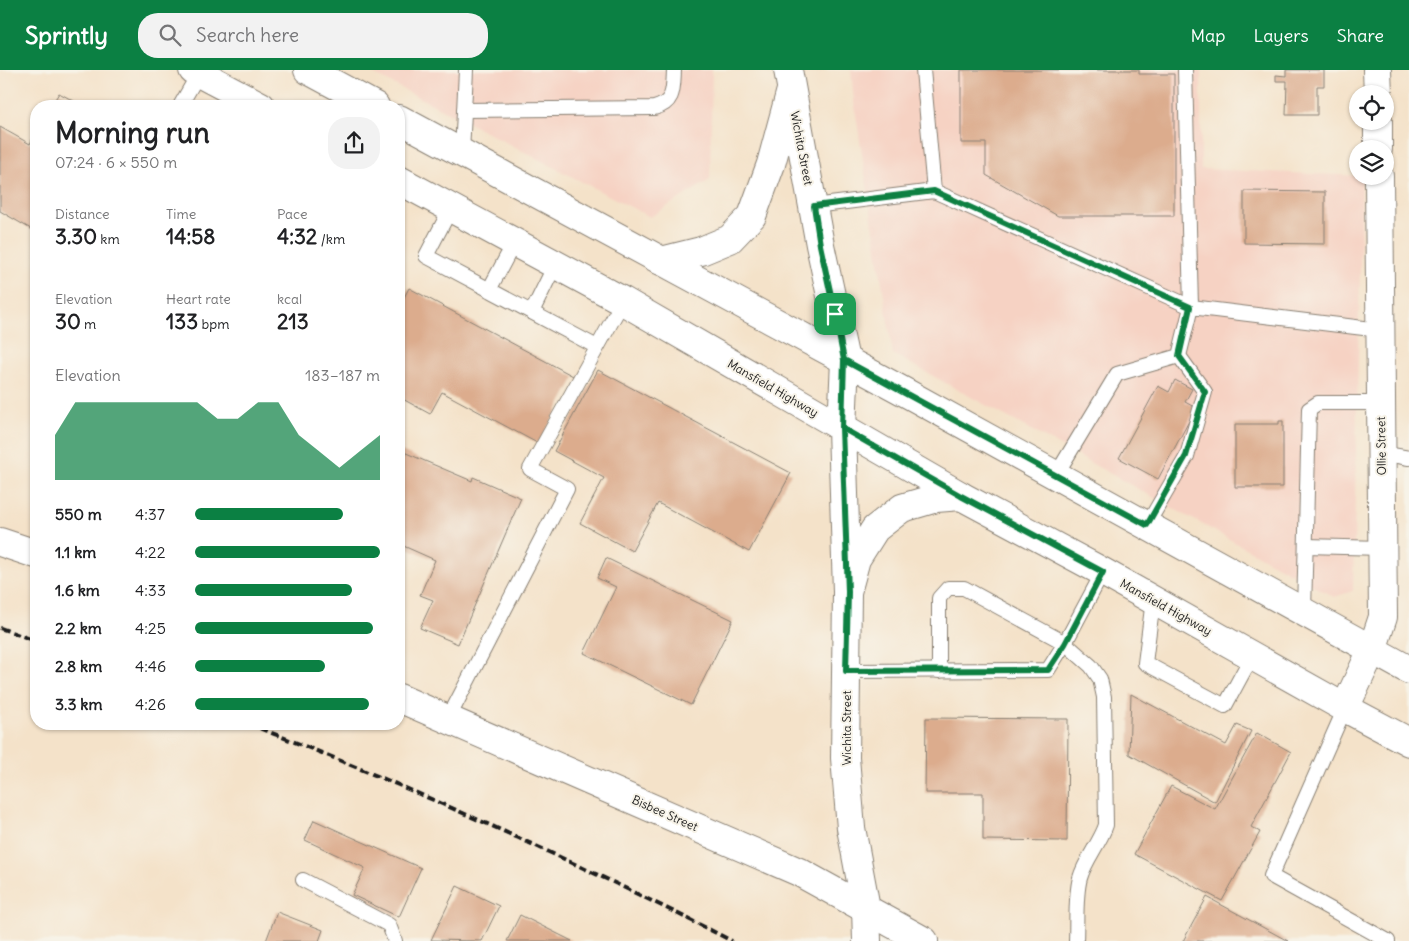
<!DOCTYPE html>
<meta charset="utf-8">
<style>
:root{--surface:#fff;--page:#f2f2f2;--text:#202124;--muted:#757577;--accent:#0b8043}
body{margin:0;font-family:Delius,sans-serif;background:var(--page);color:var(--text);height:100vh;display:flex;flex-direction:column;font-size:19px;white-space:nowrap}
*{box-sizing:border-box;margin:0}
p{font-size:16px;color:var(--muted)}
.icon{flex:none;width:28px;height:28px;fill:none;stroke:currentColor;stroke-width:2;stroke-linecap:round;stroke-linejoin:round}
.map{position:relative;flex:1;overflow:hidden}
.drawer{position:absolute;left:30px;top:30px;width:375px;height:630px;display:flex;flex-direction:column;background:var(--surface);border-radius:20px;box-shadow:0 1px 4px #0004}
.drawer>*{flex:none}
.tools{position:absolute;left:1349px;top:15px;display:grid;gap:10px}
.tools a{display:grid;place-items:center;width:45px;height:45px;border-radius:50%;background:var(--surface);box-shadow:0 1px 4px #0004;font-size:25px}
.pin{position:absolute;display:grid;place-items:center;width:42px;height:42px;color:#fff;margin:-21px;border-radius:10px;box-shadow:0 2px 8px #0006}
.round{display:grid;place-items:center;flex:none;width:52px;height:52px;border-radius:20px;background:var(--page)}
.headline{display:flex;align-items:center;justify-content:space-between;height:85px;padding:0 25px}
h1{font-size:28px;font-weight:700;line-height:38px}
.figures{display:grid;grid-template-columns:repeat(3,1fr);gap:8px;height:85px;padding:5px 25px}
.figures div{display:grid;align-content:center}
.figures b{font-size:21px;font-weight:700}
.figures small{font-size:14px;font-weight:400}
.figures p{font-size:14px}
.chart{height:140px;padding:10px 25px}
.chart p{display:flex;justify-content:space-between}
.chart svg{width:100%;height:90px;margin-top:5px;fill:var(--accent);opacity:.7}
ul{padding:0 25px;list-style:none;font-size:16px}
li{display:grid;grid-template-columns:80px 60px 1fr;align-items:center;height:38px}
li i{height:12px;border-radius:6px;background:var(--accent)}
header{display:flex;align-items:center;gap:30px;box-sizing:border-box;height:70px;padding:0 25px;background:var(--accent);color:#fff}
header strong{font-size:24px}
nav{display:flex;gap:28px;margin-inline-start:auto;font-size:18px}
.search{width:350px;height:45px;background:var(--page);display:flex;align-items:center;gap:12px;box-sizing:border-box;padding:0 18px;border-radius:20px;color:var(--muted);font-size:19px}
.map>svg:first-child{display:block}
.built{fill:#f6d2c3}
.building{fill:#dcac8d}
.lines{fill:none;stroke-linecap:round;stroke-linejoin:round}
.service-casing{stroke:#887f72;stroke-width:16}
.minor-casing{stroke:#887f72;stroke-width:30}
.secondary-casing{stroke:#887f72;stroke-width:30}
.primary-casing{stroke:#887f72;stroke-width:30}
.service{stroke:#fff;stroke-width:14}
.minor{stroke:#fff;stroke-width:28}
.secondary{stroke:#fff;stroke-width:28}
.primary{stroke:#fff;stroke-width:28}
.rail{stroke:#1c1c1c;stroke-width:4;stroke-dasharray:8 4;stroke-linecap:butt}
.route-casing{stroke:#fff;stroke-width:10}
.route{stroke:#0b8043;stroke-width:6}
.labels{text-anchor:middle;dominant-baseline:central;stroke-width:4;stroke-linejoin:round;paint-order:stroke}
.street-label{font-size:12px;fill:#1c1c1c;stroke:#f7f3e8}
</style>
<header>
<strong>Sprintly</strong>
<div class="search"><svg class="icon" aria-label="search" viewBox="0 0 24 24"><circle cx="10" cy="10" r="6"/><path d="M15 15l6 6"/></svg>Search here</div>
<nav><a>Map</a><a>Layers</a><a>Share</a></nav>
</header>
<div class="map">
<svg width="1409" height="871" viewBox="0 0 1409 871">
<rect width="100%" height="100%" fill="#f7f3e8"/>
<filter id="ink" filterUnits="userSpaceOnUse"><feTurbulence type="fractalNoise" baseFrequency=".02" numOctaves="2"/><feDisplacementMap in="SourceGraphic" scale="10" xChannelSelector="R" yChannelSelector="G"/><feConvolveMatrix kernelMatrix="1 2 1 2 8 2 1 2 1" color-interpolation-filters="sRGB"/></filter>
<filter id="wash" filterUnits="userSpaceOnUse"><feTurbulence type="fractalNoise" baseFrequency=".0096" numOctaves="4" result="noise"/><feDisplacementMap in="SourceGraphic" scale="20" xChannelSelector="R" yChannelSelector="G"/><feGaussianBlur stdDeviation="1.12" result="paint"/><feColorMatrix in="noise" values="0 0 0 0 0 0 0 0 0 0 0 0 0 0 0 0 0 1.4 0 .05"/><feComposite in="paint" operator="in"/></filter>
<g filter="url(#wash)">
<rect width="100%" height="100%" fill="#f4e2c9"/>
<g class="built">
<path d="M366,0H712L710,110L650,147Z"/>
<path d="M851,0H1201V99L1362,106L1353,521L1334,527L893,284L854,32Z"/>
</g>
<g id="blocks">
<g class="building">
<path d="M961,0H1139V4H1174V146H1058L986,105V73H961Z"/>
<path d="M1286,0H1324V16H1317V45H1286L1287,11H1276V5L1286,6Z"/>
<path d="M59,23L83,36H51Z"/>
<path d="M0,57L30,74L36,62V162L0,141Z"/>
<path d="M1244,121L1325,122V174L1244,173Z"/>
<path d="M409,218L575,307L539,374L442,322L430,344L399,327V237Z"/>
<path d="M598,300L791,403L749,482L658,433L632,481L580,453L604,408L554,381Z"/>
<path d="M1175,310L1192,319L1185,332L1196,338L1158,409L1119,388L1158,316L1169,322Z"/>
<path d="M1279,351H1283V417H1235V354H1279Z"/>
<path d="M399,380L472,411L473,407L521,428L458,574L420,558L433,530L420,525L435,490L399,474Z"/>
<path d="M606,488L733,550L691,635L584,583L616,517L597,508Z"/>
<path d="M1131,624L1226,675L1237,655L1251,661L1215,732L1129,684Z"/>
<path d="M926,648L1068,649L1067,771L983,770V723H925Z"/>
<path d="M1257,663L1291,682L1251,757L1260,762L1222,831L1134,784L1171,716L1215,739Z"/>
<path d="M314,750L421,798L399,847L352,825L365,798L305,770Z"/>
<path d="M457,816L499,836L482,871L431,870Z"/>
<path d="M1207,827L1288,871H1183Z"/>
<path d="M277,842L323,860L319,871H266Z"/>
<path d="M520,845L572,871H507Z"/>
</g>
</g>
</g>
<g filter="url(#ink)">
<use href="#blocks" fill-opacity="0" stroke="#887f72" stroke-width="1"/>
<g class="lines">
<defs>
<g id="service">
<path d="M923,0L934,121"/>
<path d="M180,36L199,3"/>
<path d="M464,40L654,38C675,33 673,18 674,0"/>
<path d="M462,83L466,0"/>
<path d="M814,136L934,121L1191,237L1185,0"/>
<path d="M451,138L426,186L597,277"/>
<path d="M489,220L514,173"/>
<path d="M532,242L555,195"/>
<path d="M1381,383L1409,388"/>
<path d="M1056,405L1117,304L1179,286L1191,237L1380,260"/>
<path d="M1147,455L1187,386L1205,322L1179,286"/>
<path d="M1306,476L1382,478"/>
<path d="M1153,530L1145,593L1225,636L1252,586"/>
<path d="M1304,542L1309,339L1318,333H1380"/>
<path d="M846,601L1048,600L1065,573L1103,502"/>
<path d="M939,601V528L948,518H964L1065,573L1091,596L1100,609L1104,627L1106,755C1100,773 1085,790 1080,808C1075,826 1077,852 1076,871"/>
<path d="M1345,638L1271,806L1388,871"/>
<path d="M448,649L567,419L530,399L623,231"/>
<path d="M303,810L389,855L395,871"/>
</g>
<g id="minor">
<path d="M1377,0L1378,24"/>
<path d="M1378,51V79"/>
<path d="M0,472L36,484"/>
<path d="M399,628L799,802L924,871"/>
<path d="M1345,638L1372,580L1383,547L1379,106"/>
</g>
<path id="secondary" d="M788,0L820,175L845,290L842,358L847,522L845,688L851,758L866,838L867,871"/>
<g id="primary">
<path d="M193,0L261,36"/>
<path d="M308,0L375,36"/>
<path d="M399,49L901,320L1409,600"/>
<path d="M399,110L623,231L961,426L1103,502L1345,638L1409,672"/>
<path d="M661,191L701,181L730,169L752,146L771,94L791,20"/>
<path d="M847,522L856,489L875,459L902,438L936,428L961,426"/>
</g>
</defs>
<use href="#service" class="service-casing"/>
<use href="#minor" class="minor-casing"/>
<use href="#secondary" class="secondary-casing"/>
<use href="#primary" class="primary-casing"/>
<use href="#service" class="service"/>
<use href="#minor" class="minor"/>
<use href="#secondary" class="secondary"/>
<use href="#primary" class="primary"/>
<g class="rail">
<path d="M0,558L36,571"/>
<path d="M249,654C413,718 575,791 732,871"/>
</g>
</g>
</g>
<g class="lines" filter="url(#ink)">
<defs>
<path id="route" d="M835,244L844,290L842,358L848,522L846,601L1048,600L1065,574L1103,502L961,426L842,358L844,290L1147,455L1186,386L1205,322L1179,286L1190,237L934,121L814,136L820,175L835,244"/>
</defs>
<use href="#route" class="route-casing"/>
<use href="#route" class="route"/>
</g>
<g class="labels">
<g class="street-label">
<text transform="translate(802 78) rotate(79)">Wichita Street</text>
<text transform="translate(773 318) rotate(30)">Mansfield Highway</text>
<text transform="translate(1381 376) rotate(-91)">Ollie Street</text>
<text transform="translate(1166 537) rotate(29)">Mansfield Highway</text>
<text transform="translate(846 658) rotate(-90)">Wichita Street</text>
<text transform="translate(665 743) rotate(24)">Bisbee Street</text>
</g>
</g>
</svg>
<div class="tools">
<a><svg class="icon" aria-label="locate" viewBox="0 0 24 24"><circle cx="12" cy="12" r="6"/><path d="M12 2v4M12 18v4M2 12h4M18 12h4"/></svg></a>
<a><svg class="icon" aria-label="layers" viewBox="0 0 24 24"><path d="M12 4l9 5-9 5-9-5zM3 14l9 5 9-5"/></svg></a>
</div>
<div class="pin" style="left:835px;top:244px;background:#1e9e55"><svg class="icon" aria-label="arrive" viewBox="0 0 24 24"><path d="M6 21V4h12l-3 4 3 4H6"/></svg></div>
<section class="drawer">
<div class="headline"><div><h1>Morning run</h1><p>07:24 · 6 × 550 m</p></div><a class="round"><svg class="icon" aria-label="share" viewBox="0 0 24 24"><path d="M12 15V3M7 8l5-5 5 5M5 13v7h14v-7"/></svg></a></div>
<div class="figures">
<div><p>Distance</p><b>3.30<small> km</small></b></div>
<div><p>Time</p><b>14:58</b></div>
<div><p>Pace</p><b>4:32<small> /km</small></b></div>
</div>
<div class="figures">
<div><p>Elevation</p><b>30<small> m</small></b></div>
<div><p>Heart rate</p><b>133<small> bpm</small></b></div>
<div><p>kcal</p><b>213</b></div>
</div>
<div class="chart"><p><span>Elevation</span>183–187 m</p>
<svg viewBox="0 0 160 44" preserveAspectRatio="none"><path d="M0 44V22L10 6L20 6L30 6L40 6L50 6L60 6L70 6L80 14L90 14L100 6L110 6L120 22L130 30L140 38L150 30L160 22V44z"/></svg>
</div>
<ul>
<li><b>550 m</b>4:37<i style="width:80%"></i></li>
<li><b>1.1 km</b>4:22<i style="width:100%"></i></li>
<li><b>1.6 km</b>4:33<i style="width:85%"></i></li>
<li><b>2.2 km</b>4:25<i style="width:96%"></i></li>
<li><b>2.8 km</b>4:46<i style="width:70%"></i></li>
<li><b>3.3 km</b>4:26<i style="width:94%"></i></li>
</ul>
</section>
</div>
